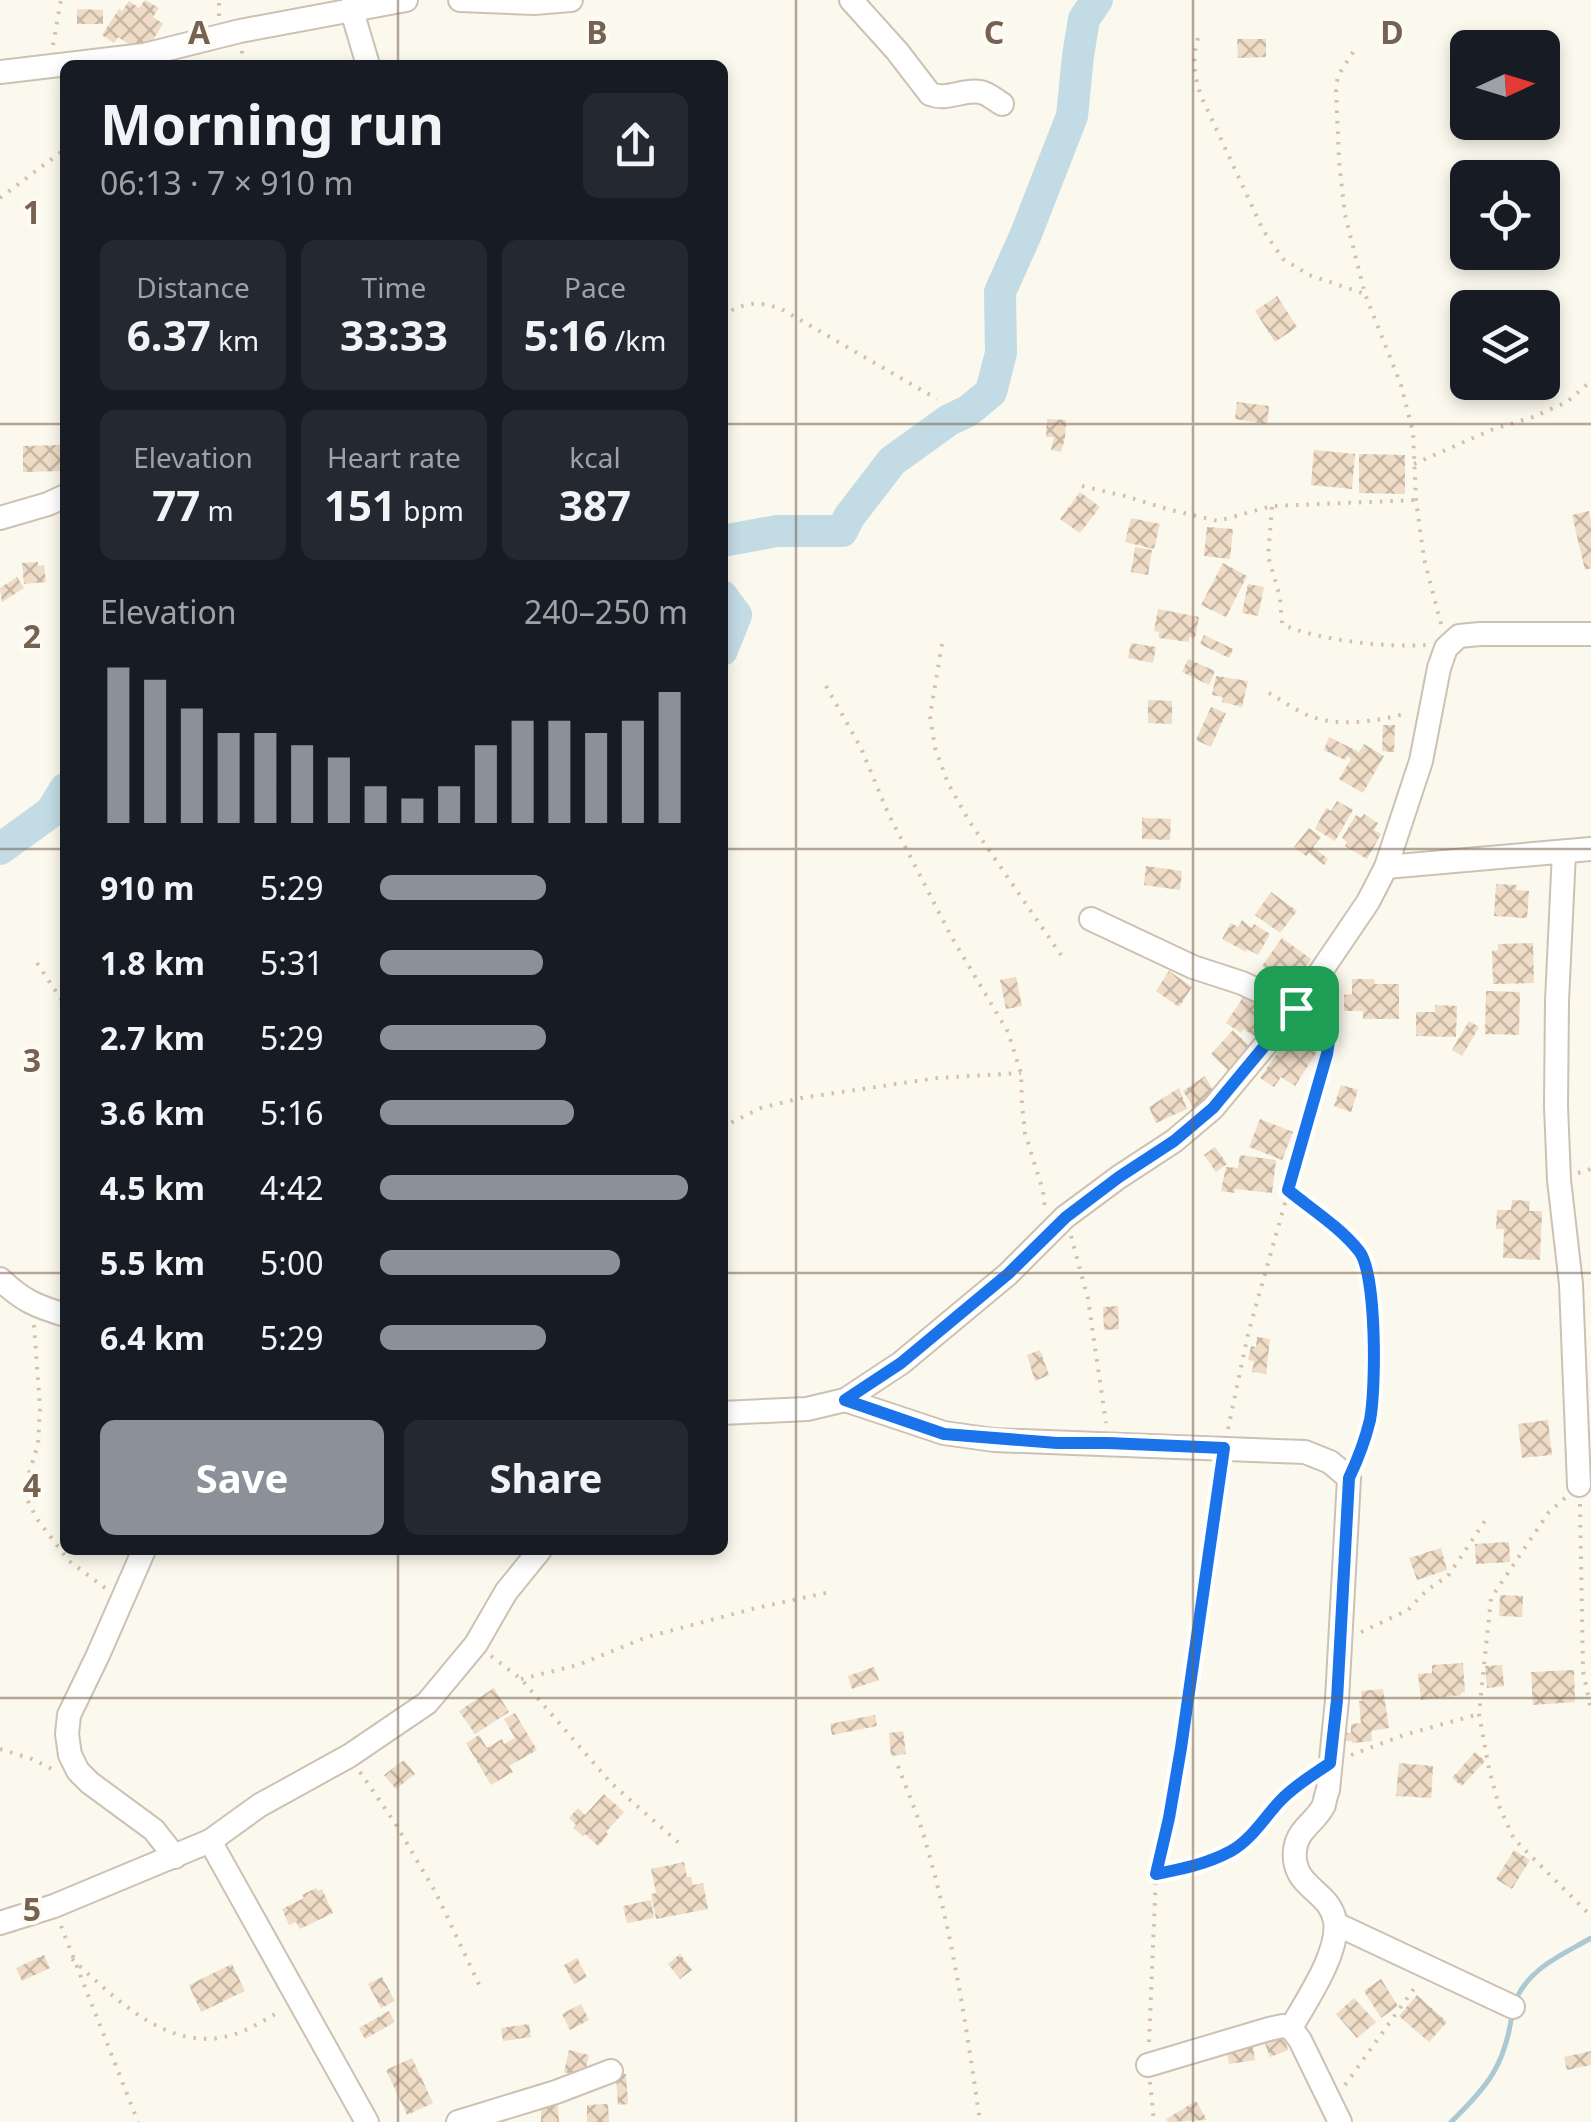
<!DOCTYPE html>
<meta charset="utf-8">
<style>
:root{--surface:#171b24;--page:#242831;--text:#f1f3f6;--muted:#9ea1a6;--accent:#8c9099}
body{margin:0;font-family:"Noto Sans",sans-serif;background:var(--page);color:var(--text);height:100vh;display:flex;flex-direction:column;font-size:38px;white-space:nowrap}
*{box-sizing:border-box;margin:0}
p{font-size:32px;color:var(--muted)}
.icon{flex:none;width:55px;height:55px;fill:none;stroke:currentColor;stroke-width:2;stroke-linecap:round;stroke-linejoin:round}
.map{position:relative;flex:1;overflow:hidden}
.sheet{position:absolute;left:60px;top:60px;width:668px;height:1495px;display:flex;flex-direction:column;background:var(--surface);border-radius:15px;box-shadow:0 5px 15px #0003}
.sheet>*{flex:none}
.needle{width:65px;rotate:86deg}
.buttons{position:absolute;left:1450px;top:30px;display:grid;gap:20px}
.buttons a{display:grid;place-items:center;width:110px;height:110px;border-radius:15px;background:var(--surface);box-shadow:0 5px 15px #0003;font-size:50px}
.pin{position:absolute;display:grid;place-items:center;width:85px;height:85px;color:#fff;margin:-42px;border-radius:20px;box-shadow:0 5px 15px #0006}
.round{display:grid;place-items:center;flex:none;width:105px;height:105px;border-radius:15px;background:var(--page)}
.overview{display:flex;align-items:center;justify-content:space-between;height:170px;padding:0 40px}
h1{font-size:55px;font-weight:700;line-height:75px}
.metrics{display:grid;grid-template-columns:repeat(3,1fr);gap:15px;height:170px;padding:10px 40px}
.metrics div{display:grid;align-content:center;border-radius:15px;background:var(--page);text-align:center}
.metrics b{font-size:42px;font-weight:700}
.metrics small{font-size:28px;font-weight:400}
.metrics p{font-size:28px}
.chart{height:280px;padding:20px 40px}
.chart p{display:flex;justify-content:space-between}
.chart svg{width:100%;height:180px;margin-top:10px;stroke:var(--accent);stroke-width:6}
.button{display:flex;gap:20px;margin-top:auto;padding:20px 40px}
.button a{flex:1;height:115px;border-radius:15px;background:var(--accent);color:#fff;font-size:40px;font-weight:700;line-height:115px;text-align:center}
.button a+a{background:var(--page);color:var(--text)}
ul{padding:0 40px;list-style:none;font-size:32px}
li{display:grid;grid-template-columns:160px 120px 1fr;align-items:center;height:75px}
li i{height:25px;border-radius:12px;background:var(--accent)}
.map>svg:first-child{display:block}
.lines{fill:none;stroke-linecap:round;stroke-linejoin:round}
.stream{stroke:#aac9d5;stroke-width:5}
.river{stroke:#c2dbe4;stroke-width:32}
.building{fill:url(#building-cross-hatch)}
.minor-casing{stroke:#cdc1b3;stroke-width:26}
.path{stroke:#d4bfa9;stroke-width:4;stroke-dasharray:2.5 8;stroke-linecap:butt}
.minor{stroke:#fff;stroke-width:22}
.route-casing{stroke:#fff;stroke-width:20}
.route{stroke:#1a73e8;stroke-width:12}
.grid{fill:none;stroke:#766251;stroke-width:2.5;stroke-opacity:0.55}
.grid-label{font-size:32px;text-anchor:middle;font-weight:bold;fill:#766251;stroke:#fefbf4;stroke-width:8;stroke-linejoin:round;paint-order:stroke}
</style>
<div class="map">
<svg width="1591" height="2122" viewBox="0 0 1591 2122">
<defs>
<pattern id="building-cross-hatch" width="8" height="8" patternUnits="userSpaceOnUse" patternTransform="scale(2.5)"><rect width="8" height="8" fill="#efdcc7"/><path d="M0 0l8 8M0 8l8-8" fill="none" stroke="#c6b6a4"/></pattern>
</defs>
<rect width="100%" height="100%" fill="#fbf8ed"/>
<g class="lines">
<g class="stream">
<path d="M1516,1999C1531,1967 1562,1955 1591,1938"/>
<path d="M1451,2122C1487,2087 1505,2066 1512,2014"/>
</g>
<g class="river">
<path d="M722,541L777,531H842L849,517L892,461L949,420L968,411L991,392L1001,353L1000,292L1026,234L1072,116L1078,56L1084,19L1097,0"/>
<path d="M722,596L736,615L722,650"/>
<path d="M0,849L51,812L65,789"/>
</g>
</g>
<g class="building">
<path d="M145,0L159,8L153,17L163,24L144,54L118,37L114,43L102,35L119,9L122,11L129,1L139,8Z"/>
<path d="M77,9L103,10V24H77Z"/>
<path d="M1237,39H1266V57L1238,58Z"/>
<path d="M1277,296L1297,327L1275,342L1255,311Z"/>
<path d="M1237,402L1269,406L1267,424L1235,419Z"/>
<path d="M1047,419L1066,420L1065,438L1061,452L1051,450L1054,437H1046Z"/>
<path d="M61,445V471L23,472V446Z"/>
<path d="M1314,450L1355,454L1352,489L1311,485Z"/>
<path d="M1359,454L1405,455V494L1359,493Z"/>
<path d="M1080,492L1100,507L1080,533L1060,519Z"/>
<path d="M1589,511L1591,520V568L1585,570L1572,515Z"/>
<path d="M1131,518L1160,524L1154,549L1125,542Z"/>
<path d="M1207,527L1233,529L1230,559L1204,556Z"/>
<path d="M1135,547L1152,550L1148,575L1131,572Z"/>
<path d="M38,562V566L44,565L46,582L24,584L22,563Z"/>
<path d="M1223,563L1247,576L1226,617L1201,605Z"/>
<path d="M17,577L24,588L2,602L0,588Z"/>
<path d="M1248,584L1264,587L1258,616L1242,613Z"/>
<path d="M1158,609L1199,617L1195,638L1189,637V642L1159,638V632L1154,631Z"/>
<path d="M1204,635L1233,649L1229,658L1200,644Z"/>
<path d="M1131,643L1156,647L1153,663L1128,658Z"/>
<path d="M1188,659L1215,671L1209,685L1182,672Z"/>
<path d="M1216,676L1248,681L1242,707L1222,702L1223,697L1212,695Z"/>
<path d="M1148,700L1172,701V724L1148,723Z"/>
<path d="M1211,707L1226,713L1211,747L1196,740Z"/>
<path d="M1383,725H1395L1394,752L1382,751Z"/>
<path d="M1329,737L1359,752L1364,744L1384,756L1363,793L1339,779L1351,759L1347,756L1345,760L1324,750Z"/>
<path d="M1337,801L1353,810L1335,841L1315,829L1326,808L1331,811Z"/>
<path d="M1364,814L1378,823L1374,830L1381,834L1367,859L1345,846L1347,842L1342,838L1356,815L1361,818Z"/>
<path d="M1142,818L1171,819L1170,840L1142,839Z"/>
<path d="M1309,828L1321,837L1313,847L1328,859L1324,865L1309,853L1306,856L1294,847Z"/>
<path d="M1146,866L1182,871L1180,890L1144,885Z"/>
<path d="M1496,884L1517,885L1516,890L1529,891L1527,918L1494,916Z"/>
<path d="M1271,892L1297,911L1280,933L1255,915Z"/>
<path d="M1242,920L1252,928L1254,924L1270,934L1258,955L1247,949L1246,952L1222,939L1231,923L1238,927Z"/>
<path d="M1282,938L1311,959L1291,987L1262,966Z"/>
<path d="M1533,943L1534,983L1493,984L1492,951L1498,950V944Z"/>
<path d="M1169,971L1192,987L1179,1007L1156,991Z"/>
<path d="M1016,977L1022,1006L1006,1009L1000,980Z"/>
<path d="M1352,979H1374L1375,984H1399V1019H1363V1011H1344V995L1352,994Z"/>
<path d="M1486,991L1520,992L1519,1035L1485,1034Z"/>
<path d="M1246,993L1260,1003L1258,1007L1275,1017L1261,1040L1243,1029L1241,1033L1226,1023Z"/>
<path d="M1435,1005L1457,1006L1456,1037L1416,1036V1012H1435Z"/>
<path d="M1469,1021L1479,1027L1462,1056L1452,1050Z"/>
<path d="M1303,1024L1325,1039L1295,1086L1281,1077L1274,1087L1260,1078L1293,1030L1297,1033Z"/>
<path d="M1233,1030L1249,1046L1228,1070L1211,1054Z"/>
<path d="M1205,1076L1216,1096L1194,1109L1183,1091Z"/>
<path d="M1341,1085L1358,1090L1351,1112L1334,1106Z"/>
<path d="M1179,1088L1187,1109L1156,1123L1149,1107Z"/>
<path d="M1260,1119L1293,1132L1282,1160L1249,1147Z"/>
<path d="M1215,1147L1227,1164L1216,1172L1204,1155Z"/>
<path d="M1240,1155L1276,1160L1272,1193L1235,1189V1193L1221,1191L1226,1167L1238,1168Z"/>
<path d="M1512,1200L1530,1201L1529,1211H1542L1540,1260L1503,1258L1504,1229H1496L1497,1210H1511Z"/>
<path d="M1118,1306L1119,1329L1104,1330L1103,1307Z"/>
<path d="M1257,1337L1270,1339L1266,1374L1252,1372L1254,1361L1248,1360L1251,1346L1256,1347Z"/>
<path d="M1040,1350L1049,1375L1035,1381L1027,1355Z"/>
<path d="M1548,1420L1552,1455L1522,1458L1518,1424Z"/>
<path d="M1509,1542L1510,1562L1476,1564L1475,1544Z"/>
<path d="M1441,1548L1447,1570L1417,1580L1409,1558Z"/>
<path d="M1500,1595L1523,1596L1522,1617L1499,1616Z"/>
<path d="M1463,1663L1465,1692L1461,1693V1695L1421,1700L1418,1674L1432,1673V1665Z"/>
<path d="M1502,1665L1504,1686L1487,1688L1485,1666Z"/>
<path d="M874,1667L879,1680L852,1689L848,1676Z"/>
<path d="M1574,1670L1575,1702L1533,1705L1531,1672Z"/>
<path d="M494,1688L509,1712L475,1734L459,1711Z"/>
<path d="M1383,1689L1389,1728L1371,1731L1372,1741L1352,1743V1741H1345V1733H1351V1724L1361,1723L1359,1701H1362L1361,1691Z"/>
<path d="M515,1713L537,1750L509,1766L513,1772L491,1785L466,1743L479,1735L487,1748L502,1739L504,1744L515,1738L504,1719Z"/>
<path d="M875,1715L877,1726L832,1735L830,1724Z"/>
<path d="M903,1731L906,1754L891,1756L889,1733Z"/>
<path d="M1475,1752L1485,1761L1462,1786L1452,1778Z"/>
<path d="M404,1760L415,1774L396,1789L384,1775Z"/>
<path d="M1399,1763L1433,1766L1431,1798L1396,1796Z"/>
<path d="M604,1794L624,1812L606,1832L608,1834L598,1846L585,1834L583,1836L573,1828L576,1825L569,1818L578,1808L585,1815Z"/>
<path d="M1514,1850L1530,1860L1512,1889L1496,1879Z"/>
<path d="M684,1862L687,1877H691L693,1885L703,1883L708,1909L656,1919L651,1894L656,1893L651,1869Z"/>
<path d="M316,1888L318,1891L322,1889L333,1913L300,1929L296,1922L289,1925L282,1909L304,1898L302,1895Z"/>
<path d="M651,1900L654,1918L627,1923L623,1906Z"/>
<path d="M680,1954L692,1970L680,1979L668,1964Z"/>
<path d="M44,1955L50,1968L22,1981L16,1968Z"/>
<path d="M577,1958L587,1977L574,1984L564,1965Z"/>
<path d="M232,1964L245,1991L201,2012L189,1985Z"/>
<path d="M382,1977L395,2001L381,2008L368,1984Z"/>
<path d="M1381,1979L1398,2006L1381,2018L1364,1991Z"/>
<path d="M1417,1995L1447,2022L1429,2042L1399,2016Z"/>
<path d="M1354,1998L1376,2022L1357,2038L1336,2014Z"/>
<path d="M581,2004L589,2020L570,2030L562,2014Z"/>
<path d="M389,2011L395,2022L365,2039L359,2028Z"/>
<path d="M529,2024L531,2037L503,2041L501,2028Z"/>
<path d="M1283,2034L1288,2050L1270,2057L1264,2041Z"/>
<path d="M1252,2042L1255,2060L1229,2064L1226,2046Z"/>
<path d="M569,2050L589,2055L584,2077L564,2072Z"/>
<path d="M1591,2051V2065L1567,2070L1564,2057Z"/>
<path d="M412,2058L433,2103L407,2115L386,2070Z"/>
<path d="M616,2074H626L628,2104L618,2105Z"/>
<path d="M1196,2101L1207,2120L1168,2122L1166,2119Z"/>
<path d="M558,2104L559,2122H541V2105Z"/>
<path d="M608,2104L609,2122H587V2105Z"/>
</g>
<g class="lines">
<defs>
<g id="minor">
<path d="M354,0L352,11L368,65"/>
<path d="M460,0L534,3L571,0"/>
<path d="M851,0L897,51L930,94C947,101 962,89 980,92C988,93 995,100 1002,104"/>
<path d="M0,72L144,55L240,31L406,0"/>
<path d="M0,518L48,504L65,496"/>
<path d="M1564,852L1557,1001L1556,1106L1559,1180L1571,1284L1579,1485"/>
<path d="M1386,867L1591,849"/>
<path d="M1091,919L1193,967L1242,983L1296,1008"/>
<path d="M0,1279C23,1301 36,1306 65,1315"/>
<path d="M845,1400L944,1433L994,1440L1305,1452L1330,1462L1349,1478L1337,1700L1328,1790C1327,1792 1324,1803 1324,1805C1316,1822 1297,1829 1295,1850C1291,1888 1330,1890 1335,1921C1340,1952 1306,2001 1291,2028"/>
<path d="M722,1413L807,1409L845,1400L901,1363L1008,1274L1065,1217L1119,1177L1174,1141L1213,1108L1296,1008L1368,902L1386,867L1421,761L1439,668L1446,648L1459,636L1480,634H1591"/>
<path d="M144,1550L98,1655L69,1715L67,1734L70,1755L78,1771L90,1783L154,1830L175,1857"/>
<path d="M210,1841L367,2122"/>
<path d="M0,1923L54,1906L210,1841L260,1805L349,1756L427,1703L476,1644L506,1592L540,1550"/>
<path d="M1336,1924L1513,2007"/>
<path d="M1148,2065L1269,2029L1283,2026L1291,2028L1300,2040L1340,2122"/>
<path d="M458,2122L556,2092L611,2071"/>
</g>
</defs>
<use href="#minor" class="minor-casing"/>
<g class="path">
<path d="M219,16V0"/>
<path d="M1198,38C1192,59 1194,75 1201,96L1263,230L1283,259L1309,275L1365,294"/>
<path d="M53,45L61,0"/>
<path d="M242,51L243,65"/>
<path d="M1353,52L1338,76L1336,88L1339,161L1345,215L1365,294L1401,385L1413,432L1416,500L1424,559L1441,624"/>
<path d="M0,198L65,149"/>
<path d="M722,315C745,303 756,300 781,309L937,399"/>
<path d="M1414,464L1491,430L1533,417L1567,402L1591,381"/>
<path d="M1082,486L1125,496L1167,509L1218,521L1272,506L1416,500"/>
<path d="M1272,507L1268,556L1280,597L1282,624C1315,640 1388,648 1426,645"/>
<path d="M942,644L930,716L935,748L948,783L969,821L1061,955"/>
<path d="M826,686L861,748L888,813L951,936L1008,1032L1021,1073L1022,1105L1025,1133L1043,1191L1045,1209"/>
<path d="M1269,693C1283,701 1298,712 1312,717C1343,727 1378,721 1408,713"/>
<path d="M37,963L65,1005"/>
<path d="M722,1127L761,1108L801,1098L937,1078L1021,1073"/>
<path d="M1578,1173L1591,1169"/>
<path d="M1290,1191C1309,1207 1348,1233 1361,1253C1377,1277 1376,1385 1371,1416C1368,1431 1364,1446 1357,1460"/>
<path d="M1071,1236L1088,1299L1106,1423"/>
<path d="M34,1325L40,1408L38,1444L25,1486L27,1499L37,1519L69,1561L108,1590"/>
<path d="M1228,1429L1248,1334L1327,1054L1330,1034L1323,1024L1314,1019"/>
<path d="M1565,1498L1549,1512L1491,1598L1479,1714L1489,1769L1499,1806L1514,1839L1591,1916"/>
<path d="M1580,1504L1583,1671L1591,1710"/>
<path d="M1361,1632L1408,1610L1427,1590L1448,1576L1489,1515"/>
<path d="M491,1656L521,1679L611,1783L679,1843"/>
<path d="M521,1679L578,1665L647,1637L756,1608L830,1592"/>
<path d="M0,1749L32,1759L56,1771"/>
<path d="M1351,1755L1404,1735L1479,1714"/>
<path d="M898,1766C908,1793 920,1820 927,1847C953,1937 967,2030 980,2122"/>
<path d="M360,1772L395,1823L436,1893L482,1991"/>
<path d="M1156,1874C1193,1866 1231,1859 1257,1829C1274,1811 1286,1791 1307,1778"/>
<path d="M61,1926L138,2122"/>
<path d="M72,1959C114,1997 168,2054 232,2035C249,2030 265,2020 280,2011"/>
<path d="M1149,2042L1156,1874L1169,1818L1181,1748L1221,1468"/>
<path d="M1150,2082L1154,2122"/>
<path d="M1345,2085L1418,1983"/>
</g>
<use href="#minor" class="minor"/>
</g>
<g class="lines">
<defs>
<path id="route" d="M1296,1008L1324,1024L1330,1034L1327,1054L1288,1190C1311,1209 1340,1227 1359,1251C1377,1273 1376,1390 1370,1420C1365,1441 1358,1459 1349,1478L1337,1700L1330,1763C1313,1775 1295,1785 1280,1801C1264,1818 1252,1839 1231,1851C1207,1864 1182,1869 1156,1874L1169,1818L1181,1748L1224,1448L1108,1443H1057L944,1434L845,1400L901,1363L1008,1274L1066,1217L1119,1177L1174,1141L1213,1108Z"/>
</defs>
<use href="#route" class="route-casing"/>
<use href="#route" class="route"/>
</g>
<path class="grid" d="M398,0V65M796,0V2122M1193,0V2122M0,424H65M722,424H1591M0,849H65M722,849H1591M0,1273H65M722,1273H1591M398,1550V2122M0,1698H1591"/>
<g class="grid-label">
<text x="199" y="44">A</text>
<text x="597" y="44">B</text>
<text x="994" y="44">C</text>
<text x="1392" y="44">D</text>
<text x="32" y="224">1</text>
<text x="32" y="648">2</text>
<text x="32" y="1072">3</text>
<text x="32" y="1497">4</text>
<text x="32" y="1921">5</text>
</g>
</svg>
<div class="buttons">
<a><svg class="needle" viewBox="-14 -14 28 28"><path d="M0-13l5 13h-10z" fill="#e53935"/><path d="M0 13l5-13h-10z" fill="#9ea1a6"/></svg></a>
<a><svg class="icon" aria-label="locate" viewBox="0 0 24 24"><circle cx="12" cy="12" r="6"/><path d="M12 2v4M12 18v4M2 12h4M18 12h4"/></svg></a>
<a><svg class="icon" aria-label="layers" viewBox="0 0 24 24"><path d="M12 4l9 5-9 5-9-5zM3 14l9 5 9-5"/></svg></a>
</div>
<div class="pin" style="left:1296px;top:1008px;background:#1e9e55"><svg class="icon" aria-label="arrive" viewBox="0 0 24 24"><path d="M6 21V4h12l-3 4 3 4H6"/></svg></div>
<section class="sheet">
<div class="overview"><div><h1>Morning run</h1><p>06:13 · 7 × 910 m</p></div><a class="round"><svg class="icon" aria-label="share" viewBox="0 0 24 24"><path d="M12 15V3M7 8l5-5 5 5M5 13v7h14v-7"/></svg></a></div>
<div class="metrics">
<div><p>Distance</p><b>6.37<small> km</small></b></div>
<div><p>Time</p><b>33:33</b></div>
<div><p>Pace</p><b>5:16<small> /km</small></b></div>
</div>
<div class="metrics">
<div><p>Elevation</p><b>77<small> m</small></b></div>
<div><p>Heart rate</p><b>151<small> bpm</small></b></div>
<div><p>kcal</p><b>387</b></div>
</div>
<div class="chart"><p><span>Elevation</span>240–250 m</p>
<svg viewBox="0 0 160 44" preserveAspectRatio="none"><path d="M5 44V6M15 44V9M25 44V16M35 44V22M45 44V22M55 44V25M65 44V28M75 44V35M85 44V38M95 44V35M105 44V25M115 44V19M125 44V19M135 44V22M145 44V19M155 44V12"/></svg>
</div>
<ul>
<li><b>910 m</b>5:29<i style="width:54%"></i></li>
<li><b>1.8 km</b>5:31<i style="width:53%"></i></li>
<li><b>2.7 km</b>5:29<i style="width:54%"></i></li>
<li><b>3.6 km</b>5:16<i style="width:63%"></i></li>
<li><b>4.5 km</b>4:42<i style="width:100%"></i></li>
<li><b>5.5 km</b>5:00<i style="width:78%"></i></li>
<li><b>6.4 km</b>5:29<i style="width:54%"></i></li>
</ul>
<div class="button"><a>Save</a><a>Share</a></div>
</section>
</div>
